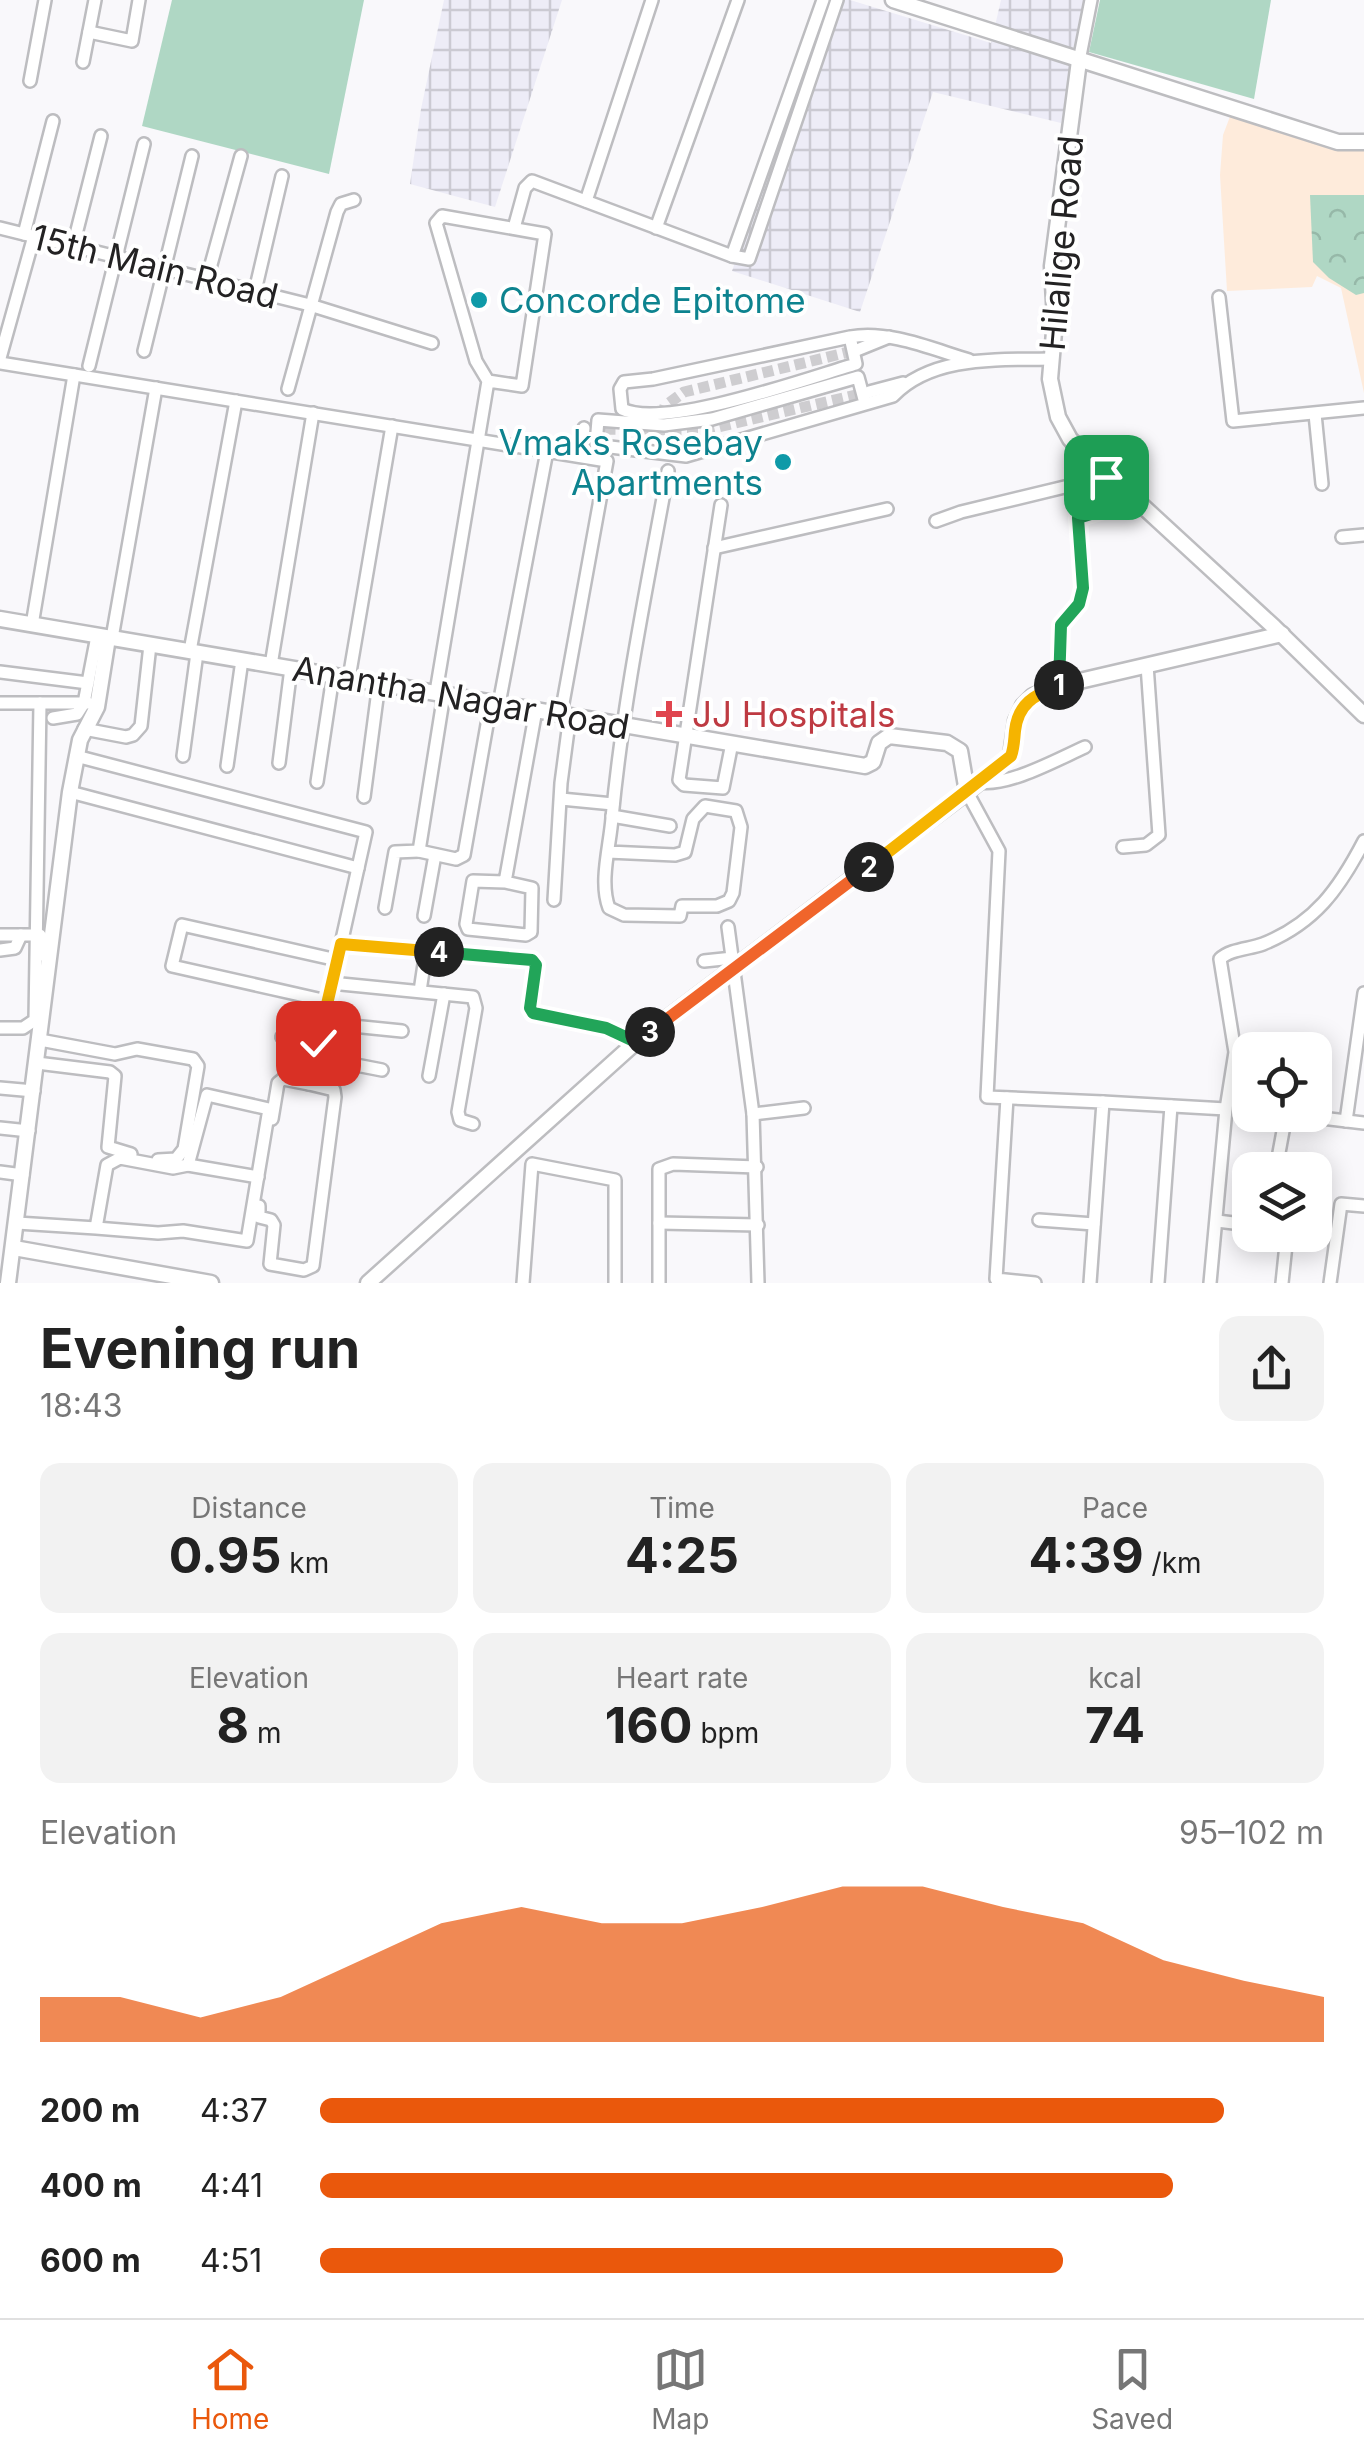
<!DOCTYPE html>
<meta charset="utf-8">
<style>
:root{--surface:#fff;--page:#f2f2f2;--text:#222;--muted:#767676;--line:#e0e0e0;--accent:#ea580c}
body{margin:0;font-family:Inter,sans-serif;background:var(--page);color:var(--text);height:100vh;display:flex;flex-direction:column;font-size:38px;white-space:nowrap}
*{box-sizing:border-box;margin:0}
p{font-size:32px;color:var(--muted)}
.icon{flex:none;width:55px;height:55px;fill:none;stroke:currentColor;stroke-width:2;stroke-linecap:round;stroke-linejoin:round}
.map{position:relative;height:1283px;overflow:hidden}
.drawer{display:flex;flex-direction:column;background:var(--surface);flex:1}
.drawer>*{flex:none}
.controls{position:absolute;left:1232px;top:1032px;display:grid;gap:20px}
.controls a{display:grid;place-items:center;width:100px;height:100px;border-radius:20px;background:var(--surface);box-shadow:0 5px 25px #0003;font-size:50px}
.pin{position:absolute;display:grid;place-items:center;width:85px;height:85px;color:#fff;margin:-42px;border-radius:20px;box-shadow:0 5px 15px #0006}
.km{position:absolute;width:50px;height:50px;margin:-25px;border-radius:50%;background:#222;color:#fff;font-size:28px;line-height:50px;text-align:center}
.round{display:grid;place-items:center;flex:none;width:105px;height:105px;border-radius:20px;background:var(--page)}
.headline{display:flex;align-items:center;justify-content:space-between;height:170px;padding:0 40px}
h1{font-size:55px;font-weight:700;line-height:75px}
.metrics{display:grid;grid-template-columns:repeat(3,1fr);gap:15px;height:170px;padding:10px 40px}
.metrics div{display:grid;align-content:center;border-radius:20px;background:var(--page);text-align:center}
.metrics b{font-size:50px;font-weight:700}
.metrics small{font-size:28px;font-weight:400}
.metrics p{font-size:28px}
.chart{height:280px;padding:20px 40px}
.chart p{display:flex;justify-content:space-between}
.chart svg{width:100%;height:180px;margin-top:10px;fill:var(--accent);opacity:.7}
ul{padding:0 40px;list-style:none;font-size:32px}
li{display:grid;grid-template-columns:160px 120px 1fr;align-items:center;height:75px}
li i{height:25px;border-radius:12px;background:var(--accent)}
.tab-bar{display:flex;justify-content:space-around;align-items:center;height:140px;border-top:2px solid var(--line);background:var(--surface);font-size:28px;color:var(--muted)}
.tab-bar a{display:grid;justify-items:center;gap:5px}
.tab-bar .selected{color:var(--accent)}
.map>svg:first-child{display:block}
.industrial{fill:url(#industrial-grid)}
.education{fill:#feebdb}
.grass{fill:#afd7c4}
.park{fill:url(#park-crowns)}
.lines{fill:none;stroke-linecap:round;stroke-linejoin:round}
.minor-tunnel{stroke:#cecdd0;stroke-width:11;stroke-dasharray:11 5.5;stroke-linecap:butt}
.minor-casing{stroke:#bdbdc0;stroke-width:16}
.tertiary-casing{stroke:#bdbdc0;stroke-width:19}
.minor{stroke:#fff;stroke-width:11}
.tertiary{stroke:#fff;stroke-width:14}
.split-1-casing{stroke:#fff;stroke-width:20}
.split-2-casing{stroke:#fff;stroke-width:20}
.split-3-casing{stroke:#fff;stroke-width:20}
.split-4-casing{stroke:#fff;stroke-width:20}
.split-5-casing{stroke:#fff;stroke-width:20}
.split-1{stroke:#22a559;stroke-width:12}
.split-2{stroke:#f5b400;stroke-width:12}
.split-3{stroke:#f0652b;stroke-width:12}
.split-4{stroke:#22a559;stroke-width:12}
.split-5{stroke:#f5b400;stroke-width:12}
.culture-dot{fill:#0f9aa8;stroke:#fff;stroke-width:4}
.health-dot{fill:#e0444e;stroke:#fff;stroke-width:4}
.labels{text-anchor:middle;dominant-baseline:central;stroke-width:8;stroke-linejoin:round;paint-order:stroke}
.street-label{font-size:35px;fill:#232223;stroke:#fff}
.culture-label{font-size:35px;fill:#0d838f;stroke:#fff;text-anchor:start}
.health-label{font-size:35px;fill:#be3a42;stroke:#fff;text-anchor:start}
</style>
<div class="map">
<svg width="1364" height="1283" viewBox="0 0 1364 1283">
<defs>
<pattern id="industrial-grid" width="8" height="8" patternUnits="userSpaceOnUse" patternTransform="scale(2.5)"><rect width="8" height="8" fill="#edecf7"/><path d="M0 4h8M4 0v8" fill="none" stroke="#cbcad3"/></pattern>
<pattern id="park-crowns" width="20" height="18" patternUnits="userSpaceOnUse" patternTransform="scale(2.5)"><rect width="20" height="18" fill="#afd7c4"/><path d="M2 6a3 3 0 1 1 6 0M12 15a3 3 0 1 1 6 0" fill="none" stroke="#96b8a8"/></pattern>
</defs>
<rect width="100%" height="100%" fill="#f9f8fb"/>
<g class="industrial">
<path d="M444,0H562L495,207L410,184L421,109Z"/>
<path d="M829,0H850L991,43L1001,0H1087L1061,123L933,92L860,312L732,271Z"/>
</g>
<path class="education" d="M1231,114L1364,146V393L1341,288L1317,276L1312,287L1227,291L1220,175L1223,135Z"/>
<g class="grass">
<path d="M172,0H364L329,174L142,126Z"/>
<path d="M1100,0H1271L1254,99L1089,52Z"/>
</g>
<path class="park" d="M1310,195H1364V293L1356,295L1329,278L1313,262Z"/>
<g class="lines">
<g class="minor-tunnel">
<path d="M588,429L705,430L869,392"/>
<path d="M656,432L665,406L684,392L857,350"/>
</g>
<defs>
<g id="minor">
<path d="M89,32L132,41L139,0"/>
<path d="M1079,61L1091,0"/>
<path d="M83,62L95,0"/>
<path d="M30,81L45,0"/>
<path d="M586,201L652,0"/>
<path d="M0,228L310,305L432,343"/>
<path d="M514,228L525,188L532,181L732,256L749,259L837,0"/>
<path d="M656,228L738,0"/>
<path d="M24,234L53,121"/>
<path d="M73,246L101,136"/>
<path d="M732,256L823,0"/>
<path d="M207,279L241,156"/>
<path d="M255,291L282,176"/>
<path d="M1219,297L1233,421L1364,408"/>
<path d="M850,337L856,364C808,378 664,430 622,409L620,389L624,382L653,379L850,337C889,330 932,349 969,360"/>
<path d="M857,350L889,337"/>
<path d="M144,351L192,156"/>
<path d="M0,358L34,236"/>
<path d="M0,363L607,461L561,714"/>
<path d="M89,366L144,144"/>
<path d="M288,389L337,212L341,204L354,200"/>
<path d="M869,392L903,383"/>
<path d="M865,403L858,377L712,419L664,425L598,420L596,444L602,446L686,456L893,396C932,355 999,360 1052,359"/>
<path d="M1315,414L1322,484"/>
<path d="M581,455L584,428"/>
<path d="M721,505L679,780L684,785L723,788L732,743"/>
<path d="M936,521L961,512L1106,477"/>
<path d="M1342,537L1364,535"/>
<path d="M714,548L887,509"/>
<path d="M32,625L74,375"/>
<path d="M112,638L156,388"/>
<path d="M190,651L236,401"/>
<path d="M271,665L313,413"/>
<path d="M0,672L88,683"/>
<path d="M349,678L392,426"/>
<path d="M1058,686L1061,625L1079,604L1083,588L1077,518L1136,500"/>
<path d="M436,692L488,381L476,361L436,223L442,216L545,234L522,386L488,381"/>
<path d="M0,703H84L97,636"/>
<path d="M499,704L547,451"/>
<path d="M53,718L77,714L84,703H88"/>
<path d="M84,729L126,737L133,735L141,726L150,645"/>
<path d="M76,756L366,832L341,944"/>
<path d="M183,756L197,653"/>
<path d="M279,763L291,668"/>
<path d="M227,766L242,660"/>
<path d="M317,782L333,676"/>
<path d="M979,782C1008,787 1058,759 1085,747"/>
<path d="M70,792L358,868"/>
<path d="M967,792L999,851L987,1097L1103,1102L1090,1283"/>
<path d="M364,797L379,683"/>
<path d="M561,799L613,804"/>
<path d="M612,816L670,826"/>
<path d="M1123,847L1146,845L1159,835L1147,665"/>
<path d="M419,851L456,859L464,855L491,702"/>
<path d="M608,852L675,855L685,852L693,819L705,806L736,811L741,827L733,893L729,901L717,906H682L680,916L624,915L609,908C599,882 610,846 612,818C623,701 647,586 668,471"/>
<path d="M505,882L473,881L466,924L468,929L526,935L531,932L532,888L505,882L536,710"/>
<path d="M554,900L561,783L570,715"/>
<path d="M385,908L395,852L419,851L444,694"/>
<path d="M424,916L435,855"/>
<path d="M728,927L753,1114L758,1283"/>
<path d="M0,935H40L41,955"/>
<path d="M0,950L15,948L21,935"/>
<path d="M337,960L315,1057L382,1070"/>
<path d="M704,961L733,958"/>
<path d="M331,983L473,997L476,1008L458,1112L460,1120L473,1124"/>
<path d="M420,991L426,951"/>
<path d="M327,1001L172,966L182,925L337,960L341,944L532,961L536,969L530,1011L605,1028L636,1042"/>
<path d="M323,1023L402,1031"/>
<path d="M0,1028H23L35,1020L40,703"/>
<path d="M282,1037L318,1043"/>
<path d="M40,1040L115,1054L137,1049L193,1059L198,1066L184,1149L176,1159L158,1160"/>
<path d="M37,1063L110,1072L115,1076L108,1147L131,1154"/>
<path d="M429,1076L444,994"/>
<path d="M0,1088L34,1091"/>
<path d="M1007,1098L996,1279L1035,1283"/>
<path d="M1103,1102L1226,1109"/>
<path d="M753,1114L804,1108"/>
<path d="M1296,1115L1364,1123"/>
<path d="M272,1119L278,1083L283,1079L309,1084"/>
<path d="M1346,1121L1364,993"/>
<path d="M0,1128L29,1131"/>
<path d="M1278,1158L1286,1115"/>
<path d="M188,1165L258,1177"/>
<path d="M0,1172L23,1175"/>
<path d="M259,1206V1217L271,1220L274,1225L270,1264L304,1270L313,1266L335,1097L334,1090L309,1084L315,1057"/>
<path d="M1039,1220L1094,1224"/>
<path d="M1217,1221L1250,1225"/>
<path d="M17,1223L96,1228L107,1165L120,1158L173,1168L188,1165L207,1095L269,1109L247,1241L183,1231L158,1233L96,1228"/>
<path d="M659,1223L758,1225"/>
<path d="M523,1283L532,1164L615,1180V1283"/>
<path d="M659,1283V1169L673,1164L757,1167"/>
<path d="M1158,1283L1171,1106"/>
<path d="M1210,1283L1226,1109L1235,1052L1220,959C1230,949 1250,949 1263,944C1315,923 1339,889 1364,841"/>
<path d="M1282,1283L1287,1235"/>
<path d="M1330,1283L1341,1204L1364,1206"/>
</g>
<g id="tertiary">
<path d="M893,0L1338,142H1364"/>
<path d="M1079,61L1052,266L1055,320L1050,379L1058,417L1070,439L1106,477L1136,500L1274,627L1364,715"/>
<path d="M0,619L865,766L873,762L879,743L889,736L947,743L960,751L967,792L1011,756L1016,721L1023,706L1033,696L1058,686L1282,634"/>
<path d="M14,1248L211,1283"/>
<path d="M8,1283L70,792L80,740L97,707L108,638"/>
<path d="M368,1283L636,1042L967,792"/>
</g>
</defs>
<use href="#minor" class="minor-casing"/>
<use href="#tertiary" class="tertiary-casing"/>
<use href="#minor" class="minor"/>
<use href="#tertiary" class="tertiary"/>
</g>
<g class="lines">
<defs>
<path id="split-1" d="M1059,685L1061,625L1079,604L1083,588L1078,518L1136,500L1106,477"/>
<path id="split-2" d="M869,867L1011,756C1014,748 1014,741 1015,731C1018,702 1036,695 1059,685"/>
<path id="split-3" d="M650,1032L869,867"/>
<path id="split-4" d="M439,952L532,960L536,965L530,1008L533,1013L606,1028L636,1042L650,1032"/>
<path id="split-5" d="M318,1043L341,944L439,952"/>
</defs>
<use href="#split-1" class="split-1-casing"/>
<use href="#split-2" class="split-2-casing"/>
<use href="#split-3" class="split-3-casing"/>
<use href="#split-4" class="split-4-casing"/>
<use href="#split-5" class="split-5-casing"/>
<use href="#split-1" class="split-1"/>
<use href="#split-2" class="split-2"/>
<use href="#split-3" class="split-3"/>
<use href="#split-4" class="split-4"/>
<use href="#split-5" class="split-5"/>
</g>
<g class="culture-dot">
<circle cx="479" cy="300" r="10"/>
<circle cx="783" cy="462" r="10"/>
</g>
<path class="health-dot" d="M664 699h10v10h10v10h-10v10h-10v-10h-10v-10h10z"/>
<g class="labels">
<g class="street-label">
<text transform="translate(1061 243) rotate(-85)">Hilalige Road</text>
<text transform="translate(155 266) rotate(14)">15th Main Road</text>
<text transform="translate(461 697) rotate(10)">Anantha Nagar Road</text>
</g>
<g class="culture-label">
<text x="499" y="300">Concorde Epitome</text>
<text x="763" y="442" text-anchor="end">Vmaks Rosebay<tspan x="763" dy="40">Apartments</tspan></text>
</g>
<g class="health-label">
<text x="692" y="714">JJ Hospitals</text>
</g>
</g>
</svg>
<div class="controls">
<a><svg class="icon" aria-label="locate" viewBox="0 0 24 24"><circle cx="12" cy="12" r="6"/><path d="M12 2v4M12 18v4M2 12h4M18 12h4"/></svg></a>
<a><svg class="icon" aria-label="layers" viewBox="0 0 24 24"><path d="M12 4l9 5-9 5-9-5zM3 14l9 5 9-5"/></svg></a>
</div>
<div class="pin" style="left:1106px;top:477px;background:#1e9e55"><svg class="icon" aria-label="arrive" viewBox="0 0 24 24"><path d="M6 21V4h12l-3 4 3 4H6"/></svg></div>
<div class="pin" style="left:318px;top:1043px;background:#d93025"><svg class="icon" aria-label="check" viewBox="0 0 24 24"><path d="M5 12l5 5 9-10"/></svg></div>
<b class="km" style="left:1059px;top:685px">1</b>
<b class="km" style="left:869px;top:867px">2</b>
<b class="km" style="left:650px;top:1032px">3</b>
<b class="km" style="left:439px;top:952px">4</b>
</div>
<section class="drawer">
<div class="headline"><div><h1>Evening run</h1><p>18:43</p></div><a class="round"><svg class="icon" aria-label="share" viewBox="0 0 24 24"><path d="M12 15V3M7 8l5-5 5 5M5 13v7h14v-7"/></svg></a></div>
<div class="metrics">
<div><p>Distance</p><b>0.95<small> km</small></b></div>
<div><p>Time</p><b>4:25</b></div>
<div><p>Pace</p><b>4:39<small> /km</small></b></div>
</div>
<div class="metrics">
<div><p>Elevation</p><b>8<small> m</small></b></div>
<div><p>Heart rate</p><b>160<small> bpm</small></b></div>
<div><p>kcal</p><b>74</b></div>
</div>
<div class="chart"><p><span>Elevation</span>95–102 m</p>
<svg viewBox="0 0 160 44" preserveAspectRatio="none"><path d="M0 44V33L10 33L20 38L30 33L40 24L50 15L60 11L70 15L80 15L90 11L100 6L110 6L120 11L130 15L140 24L150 29L160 33V44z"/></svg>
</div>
<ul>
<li><b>200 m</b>4:37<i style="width:90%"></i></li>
<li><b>400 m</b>4:41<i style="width:85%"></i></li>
<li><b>600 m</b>4:51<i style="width:74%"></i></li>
</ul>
</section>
<nav class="tab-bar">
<a class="selected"><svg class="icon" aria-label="home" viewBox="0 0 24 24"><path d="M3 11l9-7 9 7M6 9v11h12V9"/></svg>Home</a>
<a><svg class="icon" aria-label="map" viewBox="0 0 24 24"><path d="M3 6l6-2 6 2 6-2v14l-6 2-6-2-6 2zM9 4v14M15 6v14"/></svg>Map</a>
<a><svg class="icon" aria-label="saved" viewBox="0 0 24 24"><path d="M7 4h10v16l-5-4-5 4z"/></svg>Saved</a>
</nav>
